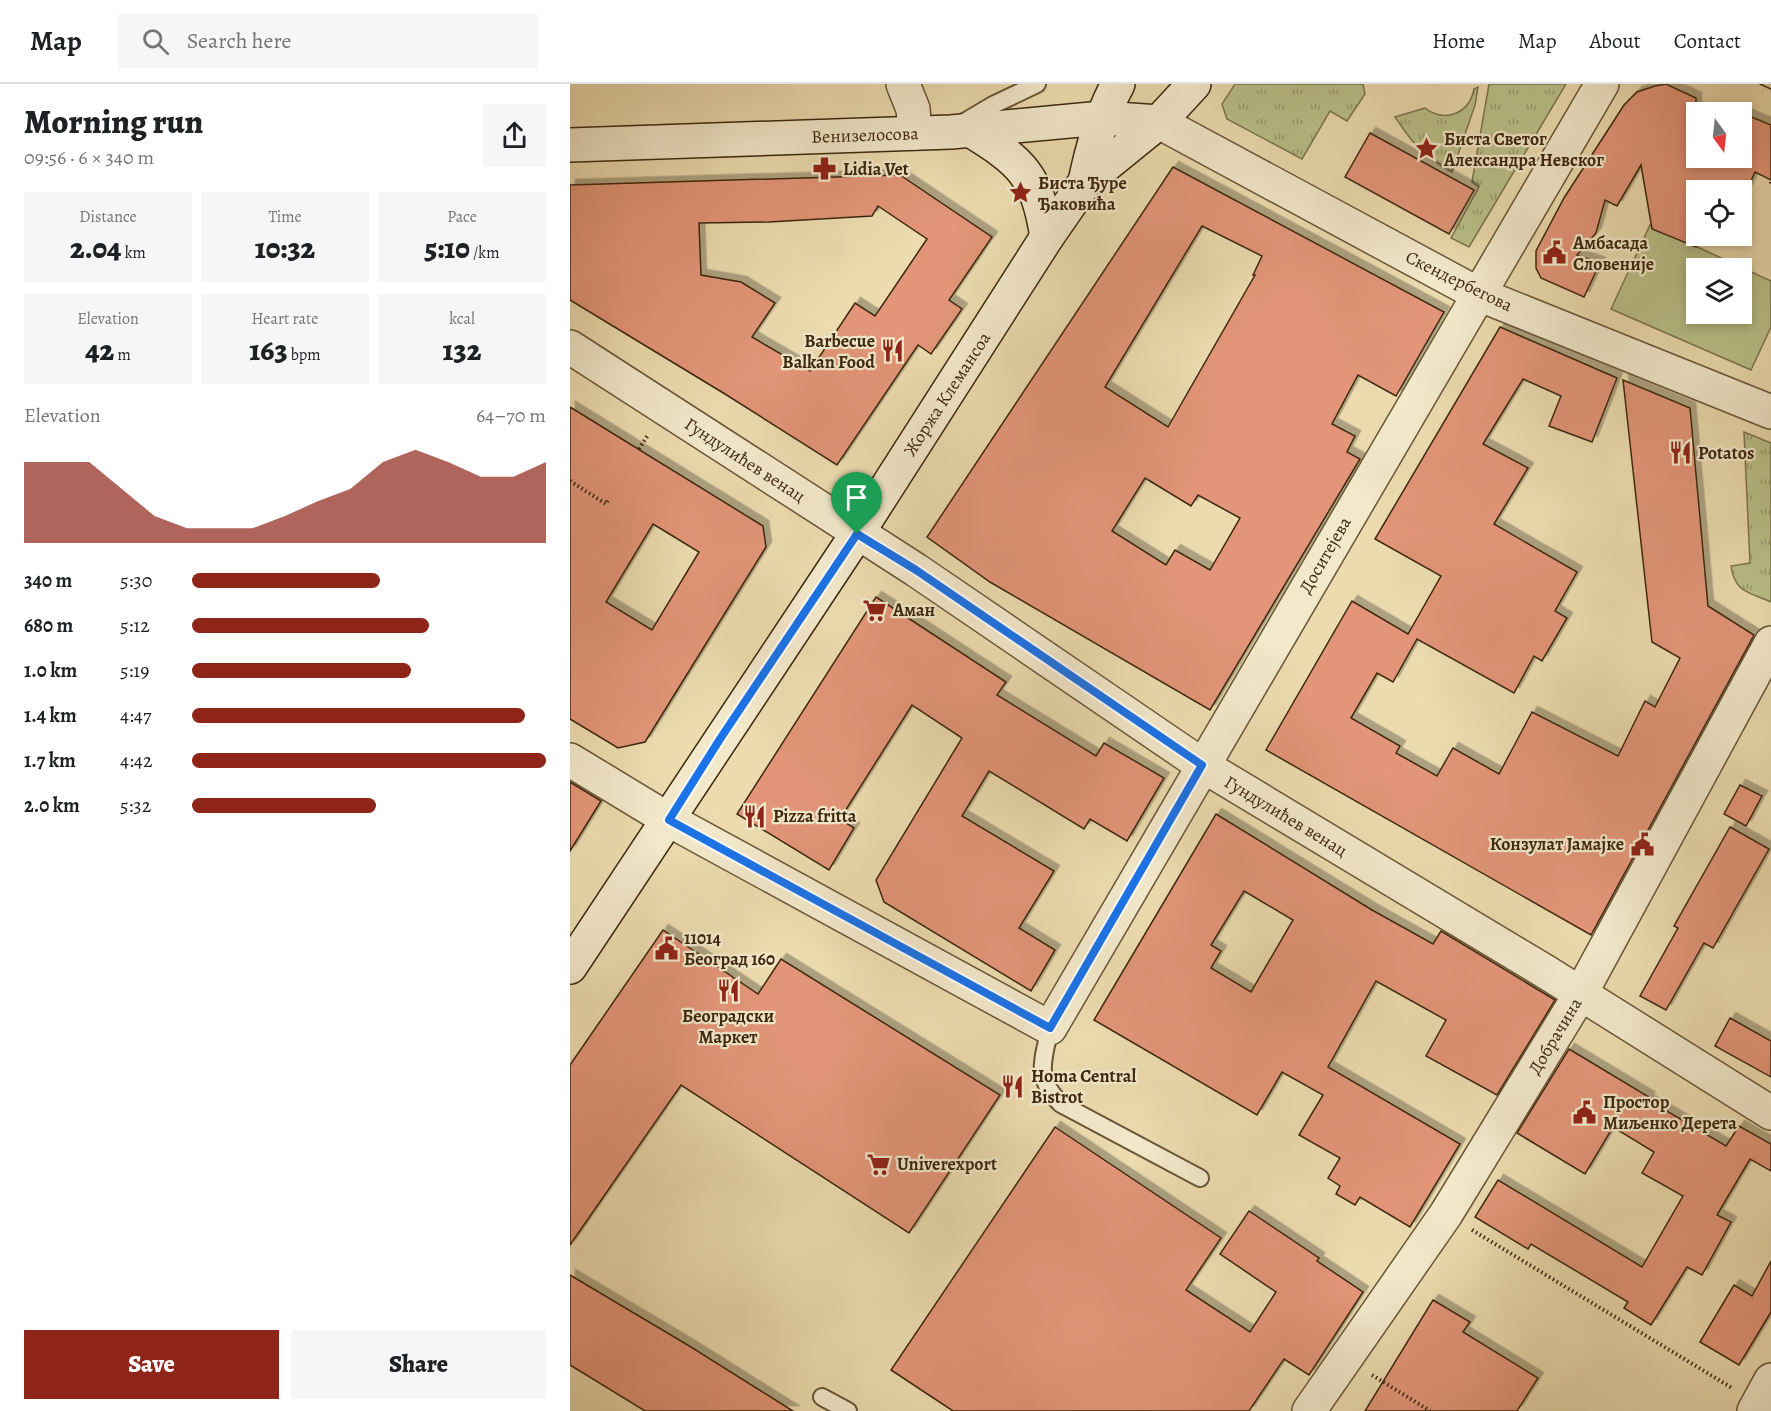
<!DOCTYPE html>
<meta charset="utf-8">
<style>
:root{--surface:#fff;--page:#f6f6f6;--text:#202124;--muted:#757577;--line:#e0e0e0;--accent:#8f2418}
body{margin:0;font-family:Alegreya,serif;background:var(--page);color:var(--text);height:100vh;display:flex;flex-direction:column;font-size:22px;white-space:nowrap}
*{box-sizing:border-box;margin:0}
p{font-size:20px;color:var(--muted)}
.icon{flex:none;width:33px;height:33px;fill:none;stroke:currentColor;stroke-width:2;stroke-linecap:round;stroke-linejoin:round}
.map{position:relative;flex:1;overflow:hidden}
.panel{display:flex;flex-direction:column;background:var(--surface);width:570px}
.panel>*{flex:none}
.needle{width:39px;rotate:165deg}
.controls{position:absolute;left:1116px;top:18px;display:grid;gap:12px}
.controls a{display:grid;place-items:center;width:66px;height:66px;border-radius:0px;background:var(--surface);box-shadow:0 3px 9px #0003;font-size:30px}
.pin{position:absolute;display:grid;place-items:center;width:51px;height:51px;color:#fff;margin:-62px -26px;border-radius:50% 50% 50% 0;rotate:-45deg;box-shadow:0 0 6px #0007}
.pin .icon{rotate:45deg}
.round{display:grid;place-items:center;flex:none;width:63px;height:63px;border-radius:0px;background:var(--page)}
.summary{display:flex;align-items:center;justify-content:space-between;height:102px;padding:0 24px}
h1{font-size:33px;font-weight:800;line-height:45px}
.figures{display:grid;grid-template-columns:repeat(3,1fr);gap:9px;height:102px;padding:6px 24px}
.figures div{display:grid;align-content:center;border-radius:0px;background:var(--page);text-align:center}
.figures b{font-size:30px;font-weight:800}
.figures small{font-size:16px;font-weight:400}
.figures p{font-size:16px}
.chart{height:168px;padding:12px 24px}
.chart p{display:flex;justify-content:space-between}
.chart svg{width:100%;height:108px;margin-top:6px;fill:var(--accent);opacity:.7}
.action{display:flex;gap:12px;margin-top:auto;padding:12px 24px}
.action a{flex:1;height:69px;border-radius:0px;background:var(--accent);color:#fff;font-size:24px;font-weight:800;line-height:69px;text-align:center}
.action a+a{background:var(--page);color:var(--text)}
ul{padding:0 24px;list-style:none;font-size:20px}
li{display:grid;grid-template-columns:96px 72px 1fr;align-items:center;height:45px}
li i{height:15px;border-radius:8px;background:var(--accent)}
header{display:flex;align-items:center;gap:36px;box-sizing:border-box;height:84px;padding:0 30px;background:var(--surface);border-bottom:2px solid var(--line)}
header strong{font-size:28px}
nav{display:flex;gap:33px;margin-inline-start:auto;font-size:21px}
.search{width:420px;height:54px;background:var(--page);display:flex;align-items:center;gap:15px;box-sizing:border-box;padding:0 21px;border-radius:0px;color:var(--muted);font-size:22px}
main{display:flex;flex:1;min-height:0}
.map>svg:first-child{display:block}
.grass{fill:url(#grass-tufts);stroke:#7b744c;stroke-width:1.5}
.pitch{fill:#bac089;stroke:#7b744c;stroke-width:1.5;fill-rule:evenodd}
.building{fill:#e29578;stroke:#3c280e;stroke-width:1.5;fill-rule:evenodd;filter:url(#shadow)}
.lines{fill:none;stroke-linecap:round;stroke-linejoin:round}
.lane-casing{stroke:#685536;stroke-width:20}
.street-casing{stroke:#685536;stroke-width:36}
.secondary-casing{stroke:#3c280e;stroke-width:36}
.path{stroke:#3c280e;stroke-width:4;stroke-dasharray:1.5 3;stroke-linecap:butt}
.lane{stroke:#f2e8ca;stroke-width:16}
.street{stroke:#f2e8ca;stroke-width:33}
.secondary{stroke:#f2e8ca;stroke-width:33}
.tram{stroke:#3c280e;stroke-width:1.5}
.route-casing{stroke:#fff;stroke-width:12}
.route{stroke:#1a73e8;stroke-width:8}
.labels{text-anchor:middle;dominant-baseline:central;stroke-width:4.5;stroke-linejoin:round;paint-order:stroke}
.street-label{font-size:18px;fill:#3c280e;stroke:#f2e8ca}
.poi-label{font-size:18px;font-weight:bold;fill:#3c280e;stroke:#f2e8ca;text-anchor:start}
</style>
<header>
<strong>Map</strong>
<div class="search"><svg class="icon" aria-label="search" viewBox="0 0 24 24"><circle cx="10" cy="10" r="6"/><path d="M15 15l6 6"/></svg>Search here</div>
<nav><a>Home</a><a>Map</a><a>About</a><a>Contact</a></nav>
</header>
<main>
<section class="panel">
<div class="summary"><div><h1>Morning run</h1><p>09:56 · 6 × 340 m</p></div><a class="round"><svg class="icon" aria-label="share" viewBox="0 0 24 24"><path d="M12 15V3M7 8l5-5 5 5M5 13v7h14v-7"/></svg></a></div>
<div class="figures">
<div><p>Distance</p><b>2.04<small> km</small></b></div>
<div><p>Time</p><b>10:32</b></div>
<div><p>Pace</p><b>5:10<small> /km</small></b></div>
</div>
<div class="figures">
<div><p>Elevation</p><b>42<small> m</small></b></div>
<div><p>Heart rate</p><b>163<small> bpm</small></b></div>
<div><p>kcal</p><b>132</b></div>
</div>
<div class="chart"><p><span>Elevation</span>64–70 m</p>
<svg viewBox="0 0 160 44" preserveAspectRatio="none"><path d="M0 44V11L10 11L20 11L30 22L40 33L50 38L60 38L70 38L80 33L90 27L100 22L110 11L120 6L130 11L140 17L150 17L160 11V44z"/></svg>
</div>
<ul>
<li><b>340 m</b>5:30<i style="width:53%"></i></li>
<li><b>680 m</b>5:12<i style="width:67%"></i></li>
<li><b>1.0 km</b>5:19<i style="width:62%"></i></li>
<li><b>1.4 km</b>4:47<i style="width:94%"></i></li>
<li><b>1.7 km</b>4:42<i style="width:100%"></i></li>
<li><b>2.0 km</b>5:32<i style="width:52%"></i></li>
</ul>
<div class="action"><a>Save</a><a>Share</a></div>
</section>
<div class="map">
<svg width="1201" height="1327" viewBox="0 0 1201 1327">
<defs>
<pattern id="grass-tufts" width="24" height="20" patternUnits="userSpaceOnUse" patternTransform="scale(1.5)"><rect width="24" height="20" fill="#bac089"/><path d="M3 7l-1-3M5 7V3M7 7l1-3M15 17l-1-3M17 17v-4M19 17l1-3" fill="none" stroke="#989c6e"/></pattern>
<filter id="shadow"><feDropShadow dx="5.5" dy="-5.5" stdDeviation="0" flood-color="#0004"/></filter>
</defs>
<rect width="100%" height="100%" fill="#ebdbae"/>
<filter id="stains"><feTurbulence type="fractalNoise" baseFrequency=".00333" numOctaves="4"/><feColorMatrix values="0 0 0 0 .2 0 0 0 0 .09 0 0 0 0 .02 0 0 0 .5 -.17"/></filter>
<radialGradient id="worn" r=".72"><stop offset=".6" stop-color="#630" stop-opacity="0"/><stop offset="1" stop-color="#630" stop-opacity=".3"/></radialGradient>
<g class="grass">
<path d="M665,0H793L795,10L777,37L760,27L732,75L657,35L652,20Z"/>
<path d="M919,0H996L899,163L881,154L909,103L902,98Z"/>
<path d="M908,3L905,21L882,88C852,71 844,61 825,33L855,24C875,39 899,30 904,5Z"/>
<path d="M1174,348L1201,359V518C1179,508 1165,509 1161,482L1180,479Z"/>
</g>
<path class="pitch" d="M1080,141L1201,197V243L1181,286L1041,225ZM1126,184H1172V230H1126Z"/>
<g class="building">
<path d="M1096,0L1126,14V74H1172V29L1201,41V96L1185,88L1177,106H1126V163L1082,145L1071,81L1047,122L1035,116L1026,149L1007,171L1030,179L1014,213L971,194L966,184V167L994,114L1054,21L1067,8L1085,2Z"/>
<path d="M800,49L904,106L879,150L775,93Z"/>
<path d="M603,83L874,228L826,312L788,291L762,340L785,352L777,368L790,375L640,626L420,498L357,453ZM632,142L692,172L683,191H685L598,343L535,303ZM575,394L621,422L628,411L670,434L640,486L605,466L596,481L542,447Z"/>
<path d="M330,91L422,153L379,216L392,225L361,270L348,261L267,381L155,310L0,216V101ZM308,122L357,155L305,232L285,219L240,287L182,253L205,219L171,198L131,191L129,139L199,138L302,132Z"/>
<path d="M930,243L1047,294L1022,358L979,342L991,312L953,295L913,360L958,384L924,440L1007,488L985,527L997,534L972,577L964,572L944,609L847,555L823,598L807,589L781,634L830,662L826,669L867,692L883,664L929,690L962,628L1048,672L1075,617L1085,623L1110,574L1082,558L1053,296L1120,324L1138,522L1184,551L1021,851L696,666L782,517L838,550L871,492L805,455Z"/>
<path d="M0,323L193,442L196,463L75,658L48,664L0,635ZM83,440L129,468L82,546L36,518Z"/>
<path d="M306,513L436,598L427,611L526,672L534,659L594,694L557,757L520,735L514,745L419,687L392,732L484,787L449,844L485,866L461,907L314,818L306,796L392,654L342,621L270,735L284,744L259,786L167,730Z"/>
<path d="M0,698L31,717L0,767Z"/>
<path d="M1170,701L1192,712L1176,742L1154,730Z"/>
<path d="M646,730L802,826L863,860L871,847L985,916L927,1011L856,972L876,936L806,897L758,983L890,1060L840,1143L790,1113L785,1121L766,1110L770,1102L758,1094L770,1074L729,1051L753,1011L712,988L687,1031L524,936ZM674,807L723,836L681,908L641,884L651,867L641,861Z"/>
<path d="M1160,743L1199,765L1143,864L1134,859L1096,926L1070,912L1108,844L1104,842Z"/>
<path d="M93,846L188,910L211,875L430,1011L339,1149L111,1001L0,1161V981Z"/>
<path d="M1160,934L1201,957V993L1145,962Z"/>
<path d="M999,965L1079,1013L1078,1016L1156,1062L1169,1042L1201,1060V1087L1180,1075L1147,1131L1161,1138L1132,1191L1117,1183L1081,1241L1054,1224L1058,1218L961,1160L958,1165L905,1133L928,1096L1072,1183L1113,1112L1072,1089L1084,1068L1043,1043L1015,1090L947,1049Z"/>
<path d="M485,1043L651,1154L616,1206L680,1248L706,1208L650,1170L679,1127L749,1174L747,1177L793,1208L739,1291L714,1275L679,1327H383L321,1286Z"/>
<path d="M1201,1177V1228L1169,1281L1130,1258L1164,1201L1182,1212Z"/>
<path d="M0,1191L121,1263L223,1327H75L0,1281Z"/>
<path d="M863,1216L900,1238L893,1248L968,1294L947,1327H795Z"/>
</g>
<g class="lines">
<defs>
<g id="lane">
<path d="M391,40L423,21L467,0"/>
<path d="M480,944C473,977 464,993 491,1020L630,1094"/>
<path d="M252,1313L278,1327"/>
</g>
<g id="street">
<path d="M333,0L343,25L345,49"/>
<path d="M589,38L908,210L1201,328"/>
<path d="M0,263L346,486L632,681L976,888L1201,1029"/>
<path d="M0,676L99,736L480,944L1032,0"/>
<path d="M739,1327L876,1130L1011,909L1201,559"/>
<path d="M1184,1327L1201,1296"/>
</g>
<g id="secondary">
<path d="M400,46C452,78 467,91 477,153"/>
<path d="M0,61L381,48L532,34L589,38"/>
<path d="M515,98C522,64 531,31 548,0"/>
<path d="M0,883L287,450L477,153L515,98L589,38L624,0"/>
</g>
</defs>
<use href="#lane" class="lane-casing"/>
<use href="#street" class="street-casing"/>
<use href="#secondary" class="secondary-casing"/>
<g class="path">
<path d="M1201,98V100"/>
<path d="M69,365L78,351"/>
<path d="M0,397L36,420L39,414"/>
<path d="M902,1146L1162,1304"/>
<path d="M802,1291L860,1327"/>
</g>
<use href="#lane" class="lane"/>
<use href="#street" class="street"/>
<use href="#secondary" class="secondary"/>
<path class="tram" d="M1190,0L1201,5"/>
</g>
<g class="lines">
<defs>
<path id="route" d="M287,450L346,486L632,681L480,944L99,736L150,655Z"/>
</defs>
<use href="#route" class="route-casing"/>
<use href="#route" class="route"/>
</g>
<defs>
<symbol id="sight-bare" viewBox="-9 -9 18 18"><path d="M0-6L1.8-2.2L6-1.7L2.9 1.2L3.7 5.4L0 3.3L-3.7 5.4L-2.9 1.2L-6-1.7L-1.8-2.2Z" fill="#8f2418" stroke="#f2e8ca" stroke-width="2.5" paint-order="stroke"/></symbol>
<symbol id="pharmacy-bare" viewBox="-9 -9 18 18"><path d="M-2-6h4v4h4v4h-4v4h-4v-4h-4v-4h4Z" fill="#8f2418" stroke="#f2e8ca" stroke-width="2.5" paint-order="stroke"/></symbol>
<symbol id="civic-bare" viewBox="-9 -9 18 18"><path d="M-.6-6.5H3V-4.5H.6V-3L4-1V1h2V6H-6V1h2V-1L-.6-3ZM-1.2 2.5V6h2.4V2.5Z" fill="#8f2418" stroke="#f2e8ca" stroke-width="2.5" paint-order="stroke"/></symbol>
<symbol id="restaurant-bare" viewBox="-9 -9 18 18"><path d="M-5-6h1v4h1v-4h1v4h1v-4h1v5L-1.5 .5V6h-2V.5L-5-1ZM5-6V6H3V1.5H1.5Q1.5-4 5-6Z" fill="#8f2418" stroke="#f2e8ca" stroke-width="2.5" paint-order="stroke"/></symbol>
<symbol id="supermarket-bare" viewBox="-9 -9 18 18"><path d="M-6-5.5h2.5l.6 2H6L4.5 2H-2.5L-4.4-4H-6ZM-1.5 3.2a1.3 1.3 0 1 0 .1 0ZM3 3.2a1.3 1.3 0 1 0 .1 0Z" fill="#8f2418" stroke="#f2e8ca" stroke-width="2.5" paint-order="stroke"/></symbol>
</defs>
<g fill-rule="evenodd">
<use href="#sight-bare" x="840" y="48" width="33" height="33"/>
<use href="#pharmacy-bare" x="238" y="68" width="33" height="33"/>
<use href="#sight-bare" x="434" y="92" width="33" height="33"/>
<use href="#civic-bare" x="968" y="152" width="33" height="33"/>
<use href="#restaurant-bare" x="306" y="250" width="33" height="33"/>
<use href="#restaurant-bare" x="1094" y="352" width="33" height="33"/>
<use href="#supermarket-bare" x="288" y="510" width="33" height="33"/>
<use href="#restaurant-bare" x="168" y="716" width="33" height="33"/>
<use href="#civic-bare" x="1056" y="744" width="33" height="33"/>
<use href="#civic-bare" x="80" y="848" width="33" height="33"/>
<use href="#restaurant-bare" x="142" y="890" width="33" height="33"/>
<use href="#restaurant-bare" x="426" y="986" width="33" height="33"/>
<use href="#civic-bare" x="998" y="1012" width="33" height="33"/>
<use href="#supermarket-bare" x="292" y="1064" width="33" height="33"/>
</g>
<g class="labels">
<g class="street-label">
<text transform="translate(295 51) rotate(-2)">Венизелосова</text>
<text transform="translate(889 197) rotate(26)">Скендербегова</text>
<text transform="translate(377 310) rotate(-57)">Жоржа Клемансоа</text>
<text transform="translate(175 376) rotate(33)">Гундулићев венац</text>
<text transform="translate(755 471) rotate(-60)">Доситејева</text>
<text transform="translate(716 732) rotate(31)">Гундулићев венац</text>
<text transform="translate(985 952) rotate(-59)">Добрачина</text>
</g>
<g class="poi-label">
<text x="874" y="55">Биста Светог<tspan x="874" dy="21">Александра Невског</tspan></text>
<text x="273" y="85">Lidia Vet</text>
<text x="468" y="99">Биста Ђуре<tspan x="468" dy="21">Ђаковића</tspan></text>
<text x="1003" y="159">Амбасада<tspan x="1003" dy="21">Словеније</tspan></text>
<text x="305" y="257" text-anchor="end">Barbecue<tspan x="305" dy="21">Balkan Food</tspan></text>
<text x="1128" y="369">Potatos</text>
<text x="323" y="526">Аман</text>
<text x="203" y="732">Pizza fritta</text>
<text x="1054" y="760" text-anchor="end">Конзулат Јамајке</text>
<text x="114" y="854">11014<tspan x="114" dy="21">Београд 160</tspan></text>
<text x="158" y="932" text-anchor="middle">Београдски<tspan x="158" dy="21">Маркет</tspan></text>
<text x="461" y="992">Homa Central<tspan x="461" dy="21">Bistrot</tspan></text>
<text x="1033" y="1018">Простор<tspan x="1033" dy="21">Миљенко Дерета</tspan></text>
<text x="327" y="1080">Univerexport</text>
</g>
</g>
<rect width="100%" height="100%" filter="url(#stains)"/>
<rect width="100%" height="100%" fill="url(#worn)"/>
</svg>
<div class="controls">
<a><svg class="needle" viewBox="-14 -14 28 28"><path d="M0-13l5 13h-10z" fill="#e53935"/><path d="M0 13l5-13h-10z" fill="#757577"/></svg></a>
<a><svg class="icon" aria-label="locate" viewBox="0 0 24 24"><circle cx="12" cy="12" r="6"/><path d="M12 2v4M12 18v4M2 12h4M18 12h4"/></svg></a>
<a><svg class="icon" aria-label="layers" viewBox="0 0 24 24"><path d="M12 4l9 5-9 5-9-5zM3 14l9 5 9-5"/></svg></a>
</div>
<div class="pin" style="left:287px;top:450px;background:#1e9e55"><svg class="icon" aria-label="arrive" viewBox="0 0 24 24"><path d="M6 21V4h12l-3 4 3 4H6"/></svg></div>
</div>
</main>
